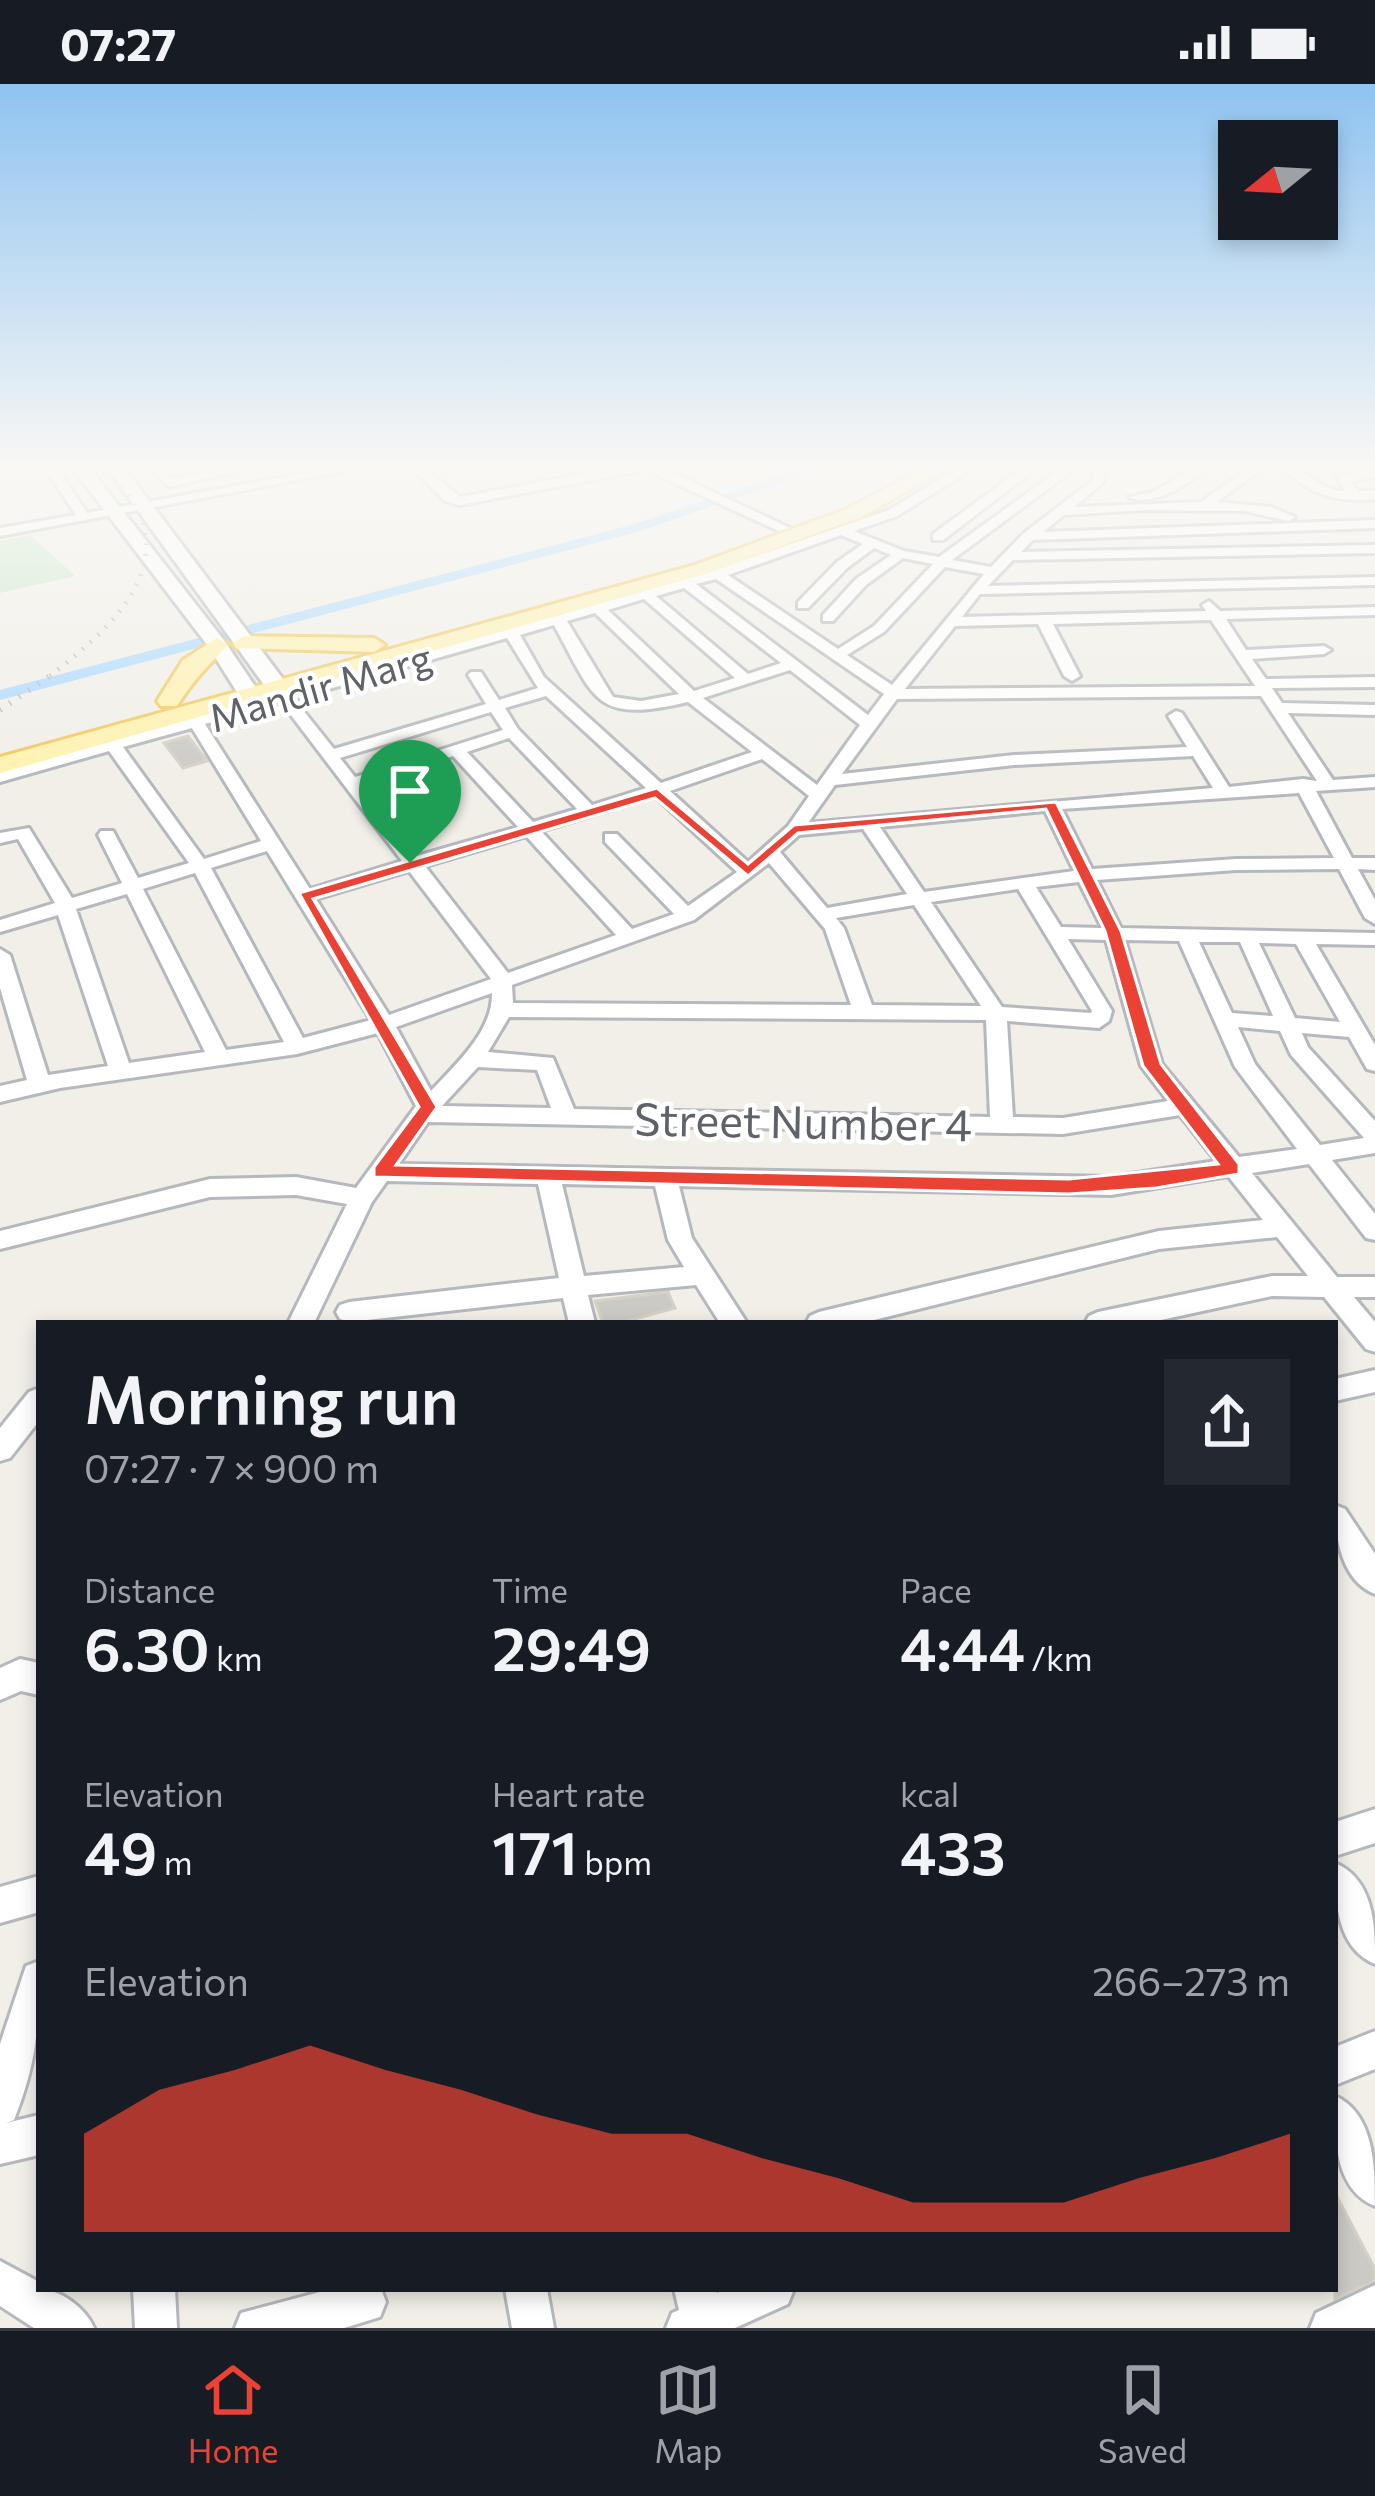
<!DOCTYPE html>
<meta charset="utf-8">
<style>
:root{--surface:#171b24;--page:#242831;--text:#f1f3f6;--muted:#9ea1a6;--line:#363941;--accent:#ea4335}
body{margin:0;font-family:Commissioner,sans-serif;background:var(--page);color:var(--text);height:100vh;display:flex;flex-direction:column;font-size:45px;white-space:nowrap}
*{box-sizing:border-box;margin:0}
p{font-size:39px;color:var(--muted)}
.icon{flex:none;width:66px;height:66px;fill:none;stroke:currentColor;stroke-width:2;stroke-linecap:round;stroke-linejoin:round}
.map{position:relative;flex:1;overflow:hidden}
.details{position:absolute;left:36px;top:1236px;width:1302px;height:972px;display:flex;flex-direction:column;background:var(--surface);border-radius:0px;box-shadow:0 6px 18px #0003}
.details>*{flex:none}
.needle{width:78px;rotate:252deg}
.buttons{position:absolute;left:1218px;top:36px;display:grid;gap:24px}
.buttons a{display:grid;place-items:center;width:120px;height:120px;border-radius:0px;background:var(--surface);box-shadow:0 6px 18px #0003;font-size:60px}
.pin{position:absolute;display:grid;place-items:center;width:102px;height:102px;color:#fff;margin:-123px -51px;border-radius:50% 50% 50% 0;rotate:-45deg;box-shadow:0 0 12px #0007}
.pin .icon{rotate:45deg}
.round{display:grid;place-items:center;flex:none;width:126px;height:126px;border-radius:0px;background:var(--page)}
.headline{display:flex;align-items:center;justify-content:space-between;height:204px;padding:0 48px}
h1{font-size:66px;font-weight:600;line-height:90px}
.stats{display:grid;grid-template-columns:repeat(3,1fr);gap:18px;height:204px;padding:12px 48px}
.stats div{display:grid;align-content:center}
.stats b{font-size:60px;font-weight:600}
.stats small{font-size:33px;font-weight:400}
.stats p{font-size:33px}
.chart{height:336px;padding:24px 48px}
.chart p{display:flex;justify-content:space-between}
.chart svg{width:100%;height:216px;margin-top:12px;fill:var(--accent);opacity:.7}
.status{display:flex;justify-content:space-between;align-items:center;height:84px;padding:0 60px;background:var(--surface);direction:ltr}
.status svg{height:33px;fill:currentColor}
.dock{display:flex;justify-content:space-around;align-items:center;height:168px;border-top:3px solid var(--line);background:var(--surface);font-size:33px;color:var(--muted)}
.dock a{display:grid;justify-items:center;gap:6px}
.dock .current{color:var(--accent)}
.map>svg:first-child{display:block}
.green{fill:#c5e8c5}
.lines{fill:none;stroke-linecap:round;stroke-linejoin:round}
.canal{fill:#aadaff;fill-rule:evenodd}
.building{fill:#cccac5;stroke:#d6d1c6;stroke-width:3}
.street-casing{stroke:#b5b8bc;stroke-width:6}
.secondary-casing{stroke:#b6babf;stroke-width:6}
.primary-casing{stroke:#f2c960;stroke-width:6}
.street{fill:#fff;fill-rule:evenodd}
.secondary{fill:#fff;fill-rule:evenodd}
.primary{fill:#fff2af;fill-rule:evenodd}
.rail-far1{stroke:#b6b7b8;stroke-width:4.5;stroke-dasharray:1.5 9;stroke-linecap:butt}
.rail{stroke:#b6b7b8;stroke-width:6;stroke-dasharray:1.5 10;stroke-linecap:butt}
.route{fill:#ea4335;stroke:#fff;stroke-width:3;fill-rule:evenodd}
.labels{text-anchor:middle;dominant-baseline:central;stroke-width:9;stroke-linejoin:round;paint-order:stroke}
.far-street-label{font-size:39px;fill:#5f6368;stroke:#fff}
.street-label{font-size:45px;fill:#5f6368;stroke:#fff}
</style>
<div class="status"><b>07:27</b><svg viewBox="0 0 49 12"><path d="M0 12V9h3v3zM5 12V6h3v6zM10 12V3h3v9zM15 12V0h3v12zM26 1h20v11H26zM47 4h2v5h-2z"/></svg></div>
<div class="map">
<svg width="1375" height="2244" viewBox="0 0 1375 2244">
<rect width="100%" height="100%" fill="#f1efe8"/>
<path class="green" d="M30,451L75,492L0,509V457Z"/>
<g class="lines">
<path class="canal" d="M810,381H831L641,447L0,616V606L631,441Z"/>
</g>
<g class="building">
<path d="M188,652L207,677L183,684L164,659Z"/>
<path d="M668,1208L675,1224L620,1239H603L595,1217Z"/>
<path d="M1335,2109L1375,2185V2197L1335,2215Z"/>
</g>
<g class="lines">
<defs>
<g id="street">
<path d="M43,381H55L87,429L350,381H378L0,452V444L76,431Z"/>
<path d="M147,381H160L172,395L238,381H264L169,403Z"/>
<path d="M409,381H422L460,413L631,381H656L790,444L779,447L646,386L460,421L445,417Z"/>
<path d="M964,381H979L897,432L854,447L904,467L939,473L1066,381H1080L952,476L991,483L1024,449L1092,397L1093,389L1087,381H1099L1105,389L1104,398L1074,423L1201,418L1253,381H1267L1217,418L1271,423L1295,433L1289,437L1245,427L1144,426L1064,431L1043,448L1375,436V444L1033,456L1021,468L1375,461V469L1013,476L988,502L1375,493V501L980,510L962,533L1206,527L1202,521L1209,517L1220,527L1375,523V531L1226,535L1246,566L1324,562L1331,566L1324,570L1252,575L1266,595L1375,593V603L1272,604L1282,619L1375,621V631L1288,629L1333,696L1375,693V703L1316,707L1352,774H1375V786L1358,785L1375,816V840L1365,834L1339,785L1236,786L1097,796L1121,844L1375,849V861L1316,860L1375,961V987L1367,985L1349,953L1302,949L1308,963L1375,1037V1069L1332,1076L1375,1130V1156L1366,1154L1309,1080L1252,1089L1337,1193H1375V1213H1354L1375,1238V1268L1366,1265L1324,1213L1272,1212L1147,1239H1085L1089,1232L1098,1228L1272,1192H1308L1277,1153L1159,1165L862,1239H806L810,1232L819,1228L1159,1147L1263,1136L1228,1092L1111,1111L679,1102L692,1154L747,1239H720L696,1201L588,1211L595,1239H569L563,1214L349,1238L340,1235L336,1228L340,1221L349,1218L559,1194L538,1100L387,1097L372,1118L314,1239H288L347,1120L296,1111L210,1113L0,1165V1147L210,1095L296,1093L356,1104L416,1022L378,949L297,970L60,1004L0,1018V1002L27,996L0,904V865L10,871L48,991L108,982L58,831L0,848V836L55,819L18,755L0,759V749L29,744L72,814L122,799L98,751L101,747H113L138,794L189,779L109,667L0,698V688L103,659L98,652L100,649H112L116,655L187,635L184,625H196L200,631L275,610L273,601H283L288,607L713,487L889,426ZM841,451L863,460L837,478L798,518V524H808L847,484L874,464L891,471L856,495L823,531V537H833L866,501L903,474L933,480L874,542L838,565L728,491ZM945,483L984,490L892,601L847,571L884,548ZM716,495L884,610L868,631L696,500ZM684,504L781,579L748,590L656,512ZM644,515L735,594L694,607L608,526ZM595,529L679,610L641,617L613,613L567,537ZM1211,536L1255,602L905,605L955,542L1038,540L1064,592L1072,597L1080,592L1053,540ZM554,541C595,616 594,640 688,618L752,668L661,699L544,593L520,551ZM507,554L538,604L499,616L481,588H471L468,591L486,620L334,665L294,615ZM790,586L860,641L817,701L703,614ZM546,612L646,704L592,721L518,645L505,624ZM1261,612L1317,697L1303,695L1229,703L1182,629L1176,627L1168,632L1187,663L1014,671L842,690L897,615ZM281,618L402,777L310,805L205,640ZM491,628L503,646L355,693L340,674ZM192,644L261,757L204,775L123,663ZM509,654L577,725L533,738L467,668ZM453,672L518,743L417,772L362,701ZM1193,672L1213,704L808,739L835,701L1014,681ZM762,675L809,712L788,742L748,778L670,707ZM1299,709L1334,774L1236,775L1092,785L1062,725ZM655,712L737,788L688,822L617,750H605V758L674,830L632,845L541,747ZM1045,727L1074,787L924,808L880,743ZM863,745L907,810L827,824L780,768L799,751ZM526,752L616,851L508,889L425,782ZM267,767L371,936L303,954L211,784ZM769,779L825,845L851,921L513,919L512,901L694,836ZM409,787L491,895L389,931L316,815ZM195,789L284,958L226,966L143,805ZM1079,798L1102,844L1061,843L1036,803ZM1018,805L1092,927L1091,929L1002,923L931,818ZM127,810L205,968L129,979L76,825ZM914,821L981,922L872,921L844,844L836,834ZM1068,855L1106,856L1141,982L1168,1017L1063,1034L1013,1033L1007,937L1099,944L1109,937L1112,927ZM1125,856L1179,857L1235,983L1297,1065L1239,1073L1162,980ZM1199,858H1240L1273,932L1232,929ZM1259,859L1296,860L1340,938L1295,934ZM492,909C493,947 456,980 431,1007L396,943ZM509,933L986,936L990,1033L574,1025L553,974L488,968ZM1238,943L1280,947L1291,971L1364,1054L1320,1061L1255,980ZM478,983L537,986L551,1024L442,1022ZM1180,1031L1216,1077L1111,1093L399,1080L428,1038L1063,1050ZM562,1100L655,1102L668,1156L684,1183L584,1192Z"/>
<path d="M1027,381H1041L943,456H933V450Z"/>
<path d="M1198,381H1213C1189,398 1156,424 1128,413L1153,408Z"/>
<path d="M1277,381C1304,381 1318,407 1345,407L1337,393L1375,385V393L1350,398L1359,407H1375V415C1334,419 1313,411 1277,381Z"/>
<path d="M1375,1286V1308L1335,1317V1295Z"/>
<path d="M39,1304V1337L10,1374L0,1377V1344L29,1308Z"/>
<path d="M1335,1421L1345,1425L1375,1470V1510C1341,1497 1335,1452 1335,1421Z"/>
<path d="M20,1575L39,1579V1611L21,1607L0,1616V1584Z"/>
<path d="M1375,1725V1759L1335,1772V1738Z"/>
<path d="M1335,1779C1375,1796 1375,1844 1375,1880C1336,1864 1335,1815 1335,1779Z"/>
<path d="M39,1792V1828L0,1839V1803Z"/>
<path d="M39,1877C39,1940 38,1976 14,2036L6,2039L39,2031V2071L0,2080V1960L26,1882Z"/>
<path d="M1375,1947V1985L1335,2001V1963Z"/>
<path d="M1335,2012C1375,2030 1375,2084 1375,2122C1333,2105 1335,2051 1335,2012Z"/>
<path d="M0,2177L39,2198V2205C61,2205 86,2225 94,2244H34L0,2222Z"/>
<path d="M1375,2201V2244H1310L1316,2229Z"/>
<path d="M133,2205H175L177,2244H135Z"/>
<path d="M331,2205H381L386,2218L380,2233L344,2244H235L241,2229Z"/>
<path d="M505,2205H547L554,2244H512Z"/>
<path d="M674,2205H716L717,2209L725,2205H794L788,2220L735,2244H666L672,2229L679,2226Z"/>
</g>
<g id="secondary">
<path d="M70,381H87L223,555L261,611L258,616H242L208,562Z"/>
<path d="M105,381H122L286,599V609H270Z"/>
</g>
<g id="primary">
<path d="M931,381H953L861,433L709,489L0,689V673L695,481L847,425Z"/>
<path d="M244,552L374,554L385,561L374,568L236,564L233,559Z"/>
<path d="M217,554L228,561C206,584 195,594 177,622H161L157,617L183,576Z"/>
</g>
</defs>
<use href="#street" class="street-casing"/>
<use href="#secondary" class="secondary-casing"/>
<use href="#primary" class="primary-casing"/>
<use href="#street" class="street"/>
<use href="#secondary" class="secondary"/>
<use href="#primary" class="primary"/>
<path class="rail-far1" d="M50,592C93,558 156,508 145,447C141,422 120,400 106,381"/>
<path class="rail" d="M0,626L54,589"/>
</g>
<linearGradient id="sky" x2="0" y2="1"><stop stop-color="#8fc3f1"/><stop offset="0.55" stop-color="#f9f8f5"/><stop offset="1" stop-color="#f9f8f5" stop-opacity="0"/></linearGradient>
<rect width="1375" height="696" fill="url(#sky)"/>
<path class="route" d="M657,704L748,780L794,741L1056,718L1121,847L1161,980L1239,1080V1090L1156,1104L1069,1110L374,1093V1083L419,1023L299,809ZM655,714L748,792L798,749L1046,725L1105,847L1143,982L1218,1080L1069,1095L396,1081L437,1023L313,815Z"/>
<g class="labels">
<g class="far-street-label">
<text transform="translate(320 602) rotate(-16)">Mandir Marg</text>
</g>
<g class="street-label">
<text transform="translate(803 1036) rotate(1)">Street Number 4</text>
</g>
</g>
</svg>
<div class="buttons">
<a><svg class="needle" viewBox="-14 -14 28 28"><path d="M0-13l5 13h-10z" fill="#e53935"/><path d="M0 13l5-13h-10z" fill="#9ea1a6"/></svg></a>
</div>
<div class="pin" style="left:410px;top:779px;background:#1e9e55"><svg class="icon" aria-label="arrive" viewBox="0 0 24 24"><path d="M6 21V4h12l-3 4 3 4H6"/></svg></div>
<section class="details">
<div class="headline"><div><h1>Morning run</h1><p>07:27 · 7 × 900 m</p></div><a class="round"><svg class="icon" aria-label="share" viewBox="0 0 24 24"><path d="M12 15V3M7 8l5-5 5 5M5 13v7h14v-7"/></svg></a></div>
<div class="stats">
<div><p>Distance</p><b>6.30<small> km</small></b></div>
<div><p>Time</p><b>29:49</b></div>
<div><p>Pace</p><b>4:44<small> /km</small></b></div>
</div>
<div class="stats">
<div><p>Elevation</p><b>49<small> m</small></b></div>
<div><p>Heart rate</p><b>171<small> bpm</small></b></div>
<div><p>kcal</p><b>433</b></div>
</div>
<div class="chart"><p><span>Elevation</span>266–273 m</p>
<svg viewBox="0 0 160 44" preserveAspectRatio="none"><path d="M0 44V24L10 15L20 11L30 6L40 11L50 15L60 20L70 24L80 24L90 29L100 33L110 38L120 38L130 38L140 33L150 29L160 24V44z"/></svg>
</div>
</section>
</div>
<nav class="dock">
<a class="current"><svg class="icon" aria-label="home" viewBox="0 0 24 24"><path d="M3 11l9-7 9 7M6 9v11h12V9"/></svg>Home</a>
<a><svg class="icon" aria-label="map" viewBox="0 0 24 24"><path d="M3 6l6-2 6 2 6-2v14l-6 2-6-2-6 2zM9 4v14M15 6v14"/></svg>Map</a>
<a><svg class="icon" aria-label="saved" viewBox="0 0 24 24"><path d="M7 4h10v16l-5-4-5 4z"/></svg>Saved</a>
</nav>
